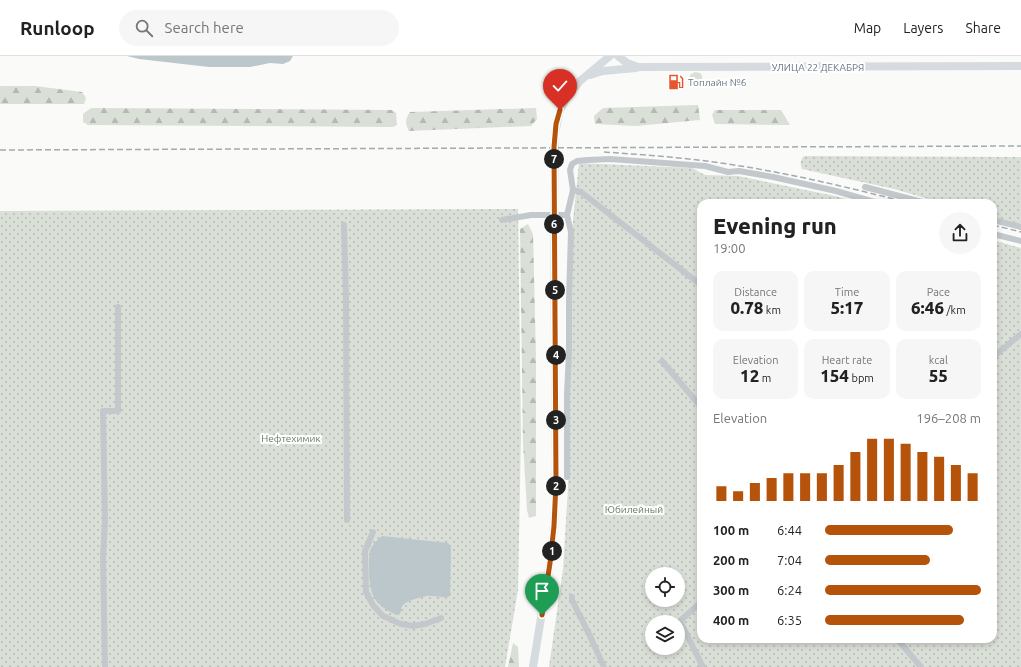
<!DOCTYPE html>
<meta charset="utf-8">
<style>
:root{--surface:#fff;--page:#f6f6f6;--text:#222;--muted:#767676;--line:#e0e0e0;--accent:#b45309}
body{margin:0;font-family:Ubuntu,sans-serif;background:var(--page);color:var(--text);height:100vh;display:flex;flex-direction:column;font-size:15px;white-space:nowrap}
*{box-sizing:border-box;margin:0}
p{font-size:13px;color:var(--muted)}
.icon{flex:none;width:22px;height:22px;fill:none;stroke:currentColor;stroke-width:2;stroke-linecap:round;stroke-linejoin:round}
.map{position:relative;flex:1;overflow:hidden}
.panel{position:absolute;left:697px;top:143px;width:300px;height:444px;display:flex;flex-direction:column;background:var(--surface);border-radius:12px;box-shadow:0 2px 6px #0003}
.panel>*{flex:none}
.fabs{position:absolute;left:645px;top:511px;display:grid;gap:8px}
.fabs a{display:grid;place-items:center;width:40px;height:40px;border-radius:50%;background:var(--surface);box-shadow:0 2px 6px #0003;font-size:20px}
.pin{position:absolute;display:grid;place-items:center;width:34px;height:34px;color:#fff;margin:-41px -17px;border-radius:50% 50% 50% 0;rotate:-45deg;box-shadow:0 0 4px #0007}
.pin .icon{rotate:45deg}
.km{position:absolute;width:20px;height:20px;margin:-10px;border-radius:50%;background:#222;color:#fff;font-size:11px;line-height:20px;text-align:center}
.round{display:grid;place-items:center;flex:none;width:42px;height:42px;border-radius:21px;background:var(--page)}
.head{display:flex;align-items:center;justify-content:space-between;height:68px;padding:0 16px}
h1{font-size:22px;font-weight:800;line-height:30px}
.figures{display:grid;grid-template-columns:repeat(3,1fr);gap:6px;height:68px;padding:4px 16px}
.figures div{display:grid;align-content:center;border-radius:10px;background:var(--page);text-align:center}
.figures b{font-size:17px;font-weight:800}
.figures small{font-size:11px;font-weight:400}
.figures p{font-size:11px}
.chart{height:112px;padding:8px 16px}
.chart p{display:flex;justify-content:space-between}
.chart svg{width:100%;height:72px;margin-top:4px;stroke:var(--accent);stroke-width:6}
ul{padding:0 16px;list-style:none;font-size:13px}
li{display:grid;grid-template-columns:64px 48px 1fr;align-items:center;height:30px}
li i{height:10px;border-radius:5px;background:var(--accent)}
header{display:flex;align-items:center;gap:24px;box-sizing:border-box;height:56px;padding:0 20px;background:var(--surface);border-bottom:1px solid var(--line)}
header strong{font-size:19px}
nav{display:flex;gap:22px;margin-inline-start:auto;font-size:14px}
.search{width:280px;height:36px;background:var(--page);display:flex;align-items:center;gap:10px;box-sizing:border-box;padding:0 14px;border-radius:22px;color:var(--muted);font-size:15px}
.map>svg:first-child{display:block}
.grass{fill:url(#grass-tufts)}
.forest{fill:url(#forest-firs)}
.park{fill:url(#park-dots);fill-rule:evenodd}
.water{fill:#bbc7cb}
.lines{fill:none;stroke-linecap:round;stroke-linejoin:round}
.minor{stroke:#c3c8cc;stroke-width:6}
.major{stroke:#d6dbdf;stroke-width:8}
.rail{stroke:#a2aab0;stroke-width:1.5;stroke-dasharray:6 3;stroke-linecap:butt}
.route-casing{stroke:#fff;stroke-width:8}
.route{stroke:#b45309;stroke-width:5}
.labels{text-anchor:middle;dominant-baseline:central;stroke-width:4;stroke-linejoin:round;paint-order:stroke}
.street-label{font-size:10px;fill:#657683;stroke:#fff}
.poi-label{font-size:10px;fill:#657683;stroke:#fff;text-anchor:start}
.park-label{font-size:10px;fill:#687a64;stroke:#fff}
</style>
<header>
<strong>Runloop</strong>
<div class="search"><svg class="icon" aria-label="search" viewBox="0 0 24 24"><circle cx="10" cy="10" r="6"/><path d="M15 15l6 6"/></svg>Search here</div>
<nav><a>Map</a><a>Layers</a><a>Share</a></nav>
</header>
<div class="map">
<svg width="1021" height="611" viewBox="0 0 1021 611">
<defs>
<pattern id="grass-tufts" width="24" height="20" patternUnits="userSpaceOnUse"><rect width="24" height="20" fill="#dadfd7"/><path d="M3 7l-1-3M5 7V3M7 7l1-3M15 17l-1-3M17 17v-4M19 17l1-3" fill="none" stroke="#b4b9b4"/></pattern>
<pattern id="forest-firs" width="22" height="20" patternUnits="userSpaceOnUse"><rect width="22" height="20" fill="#dadfd7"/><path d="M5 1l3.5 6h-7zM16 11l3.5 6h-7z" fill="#b4b9b4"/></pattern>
<pattern id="park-dots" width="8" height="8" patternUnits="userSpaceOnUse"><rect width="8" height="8" fill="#dadfd7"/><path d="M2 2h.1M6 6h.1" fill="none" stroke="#b4b9b4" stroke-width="1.8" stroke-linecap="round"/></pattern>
</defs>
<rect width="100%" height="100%" fill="#fafaf8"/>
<path class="grass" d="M695,16L700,17L702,19V27L697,30H689L688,28L690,19Z"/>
<g class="forest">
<path d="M0,30H35L82,36L86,42L84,48H0Z"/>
<path d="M698,49L700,64L636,70L595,68L594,60L603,52Z"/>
<path d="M91,52L392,54L396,57L397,69L393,71L88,69L83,66V58Z"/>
<path d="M536,52L537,63L531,70L409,75C405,68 405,63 410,56Z"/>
<path d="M715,54H781L790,69L715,68L712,59Z"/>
<path d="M528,168L533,178L536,300V460L529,462L527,454L523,387L520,173Z"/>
<path d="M513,587L518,591L519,611H508Z"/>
</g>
<g class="park">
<path d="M804,100L1021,101V169L993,161V147H942L894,133L802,113C800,107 800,105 804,100Z"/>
<path d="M579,107L692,112L705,119L738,120L835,140L860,147H701V583H993V184L1021,192V611H549L563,513L568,432L573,164ZM652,518H678V544H652ZM652,566H678V592H652Z"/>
<path d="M518,153L521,378L518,534L505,611H0V155Z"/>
</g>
<g class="water">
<path d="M127,0H293L290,5L283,8L270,7L250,11H209L139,3Z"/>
<path d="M382,480L448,487L450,489L451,493L450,540C443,543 435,539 427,540C421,541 408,544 403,549C401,551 401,555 400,558L396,559C387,554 377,549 373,539C369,530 368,505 370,495C372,489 377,484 382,480Z"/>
</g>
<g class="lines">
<g class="minor">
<path d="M865,131L926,147"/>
<path d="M573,134L581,136L701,229"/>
<path d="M502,164L531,159H567"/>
<path d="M993,164L1021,171"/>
<path d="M344,169L346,243L347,464"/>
<path d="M993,178L1021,185"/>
<path d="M993,301L1021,278"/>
<path d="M662,305L701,351"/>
<path d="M567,421V338L569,297V243L571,176L567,159L573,134L570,114L572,108L577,105L587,104L610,103L705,110L728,116L739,115L773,121L836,135L878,147"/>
<path d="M373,476L365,495L366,536L373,549L383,560L401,568L413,570L425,568L441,562"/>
<path d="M572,541V544L589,578L604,611"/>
<path d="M701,546L680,565L703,611"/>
<path d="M897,583L921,611"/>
<path d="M105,611L103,502L105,465L103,355H118V251"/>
</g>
<g class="major">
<path d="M618,0L627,7L638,11L1021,10"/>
<path d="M590,19L603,15L636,12"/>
<path d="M533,611L550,507L554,470L556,427L554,159L555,77L560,54L567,41L580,25L610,0"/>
</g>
<g class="rail">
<path d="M0,94L1021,90"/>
<path d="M604,96C647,99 691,102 734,109C793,118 851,132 909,147"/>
<path d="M993,169L1021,176"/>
</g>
</g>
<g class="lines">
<defs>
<path id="route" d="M542,559L550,507L554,470L556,427L554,91L556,68L560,54"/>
</defs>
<use href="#route" class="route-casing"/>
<use href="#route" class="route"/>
</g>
<defs>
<symbol id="fuel-bare" viewBox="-9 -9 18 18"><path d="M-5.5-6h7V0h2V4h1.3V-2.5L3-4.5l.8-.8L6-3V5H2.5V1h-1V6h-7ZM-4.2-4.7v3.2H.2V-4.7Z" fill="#e4572e" stroke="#fff" stroke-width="2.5" paint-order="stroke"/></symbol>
</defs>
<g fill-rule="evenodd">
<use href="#fuel-bare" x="665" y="15" width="22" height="22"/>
</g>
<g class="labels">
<g class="street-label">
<text x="818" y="11">УЛИЦА 22 ДЕКАБРЯ</text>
</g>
<g class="poi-label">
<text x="688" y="26">Топлайн №6</text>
</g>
<g class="park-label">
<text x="291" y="382">Нефтехимик</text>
<text x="634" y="453">Юбилейный</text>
</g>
</g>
</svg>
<div class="fabs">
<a><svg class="icon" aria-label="locate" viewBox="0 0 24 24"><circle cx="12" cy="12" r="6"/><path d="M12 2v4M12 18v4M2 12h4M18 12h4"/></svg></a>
<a><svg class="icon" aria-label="layers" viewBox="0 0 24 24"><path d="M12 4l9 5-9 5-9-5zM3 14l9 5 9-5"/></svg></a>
</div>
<div class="pin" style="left:542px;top:559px;background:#1e9e55"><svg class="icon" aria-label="arrive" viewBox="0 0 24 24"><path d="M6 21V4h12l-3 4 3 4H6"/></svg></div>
<div class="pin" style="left:560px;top:54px;background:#d93025"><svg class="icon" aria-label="check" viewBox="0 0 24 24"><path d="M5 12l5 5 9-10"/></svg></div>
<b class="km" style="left:552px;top:495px">1</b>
<b class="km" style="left:556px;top:430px">2</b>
<b class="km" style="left:556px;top:364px">3</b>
<b class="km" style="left:556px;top:299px">4</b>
<b class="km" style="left:555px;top:234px">5</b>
<b class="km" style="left:554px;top:168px">6</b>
<b class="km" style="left:554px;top:103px">7</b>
<section class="panel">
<div class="head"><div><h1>Evening run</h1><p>19:00</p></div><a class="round"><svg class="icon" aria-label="share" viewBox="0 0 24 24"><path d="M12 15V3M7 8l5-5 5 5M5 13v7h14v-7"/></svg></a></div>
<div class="figures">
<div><p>Distance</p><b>0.78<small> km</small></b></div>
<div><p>Time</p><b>5:17</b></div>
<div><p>Pace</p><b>6:46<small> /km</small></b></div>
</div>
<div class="figures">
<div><p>Elevation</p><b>12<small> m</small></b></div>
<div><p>Heart rate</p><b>154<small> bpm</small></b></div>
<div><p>kcal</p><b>55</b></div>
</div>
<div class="chart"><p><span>Elevation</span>196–208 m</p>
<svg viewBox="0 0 160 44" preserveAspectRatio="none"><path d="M5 44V35M15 44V38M25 44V33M35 44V30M45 44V27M55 44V27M65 44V27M75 44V22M85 44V14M95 44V6M105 44V6M115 44V9M125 44V14M135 44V17M145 44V22M155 44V27"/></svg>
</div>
<ul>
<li><b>100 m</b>6:44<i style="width:82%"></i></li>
<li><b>200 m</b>7:04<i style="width:67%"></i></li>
<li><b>300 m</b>6:24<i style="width:100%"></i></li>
<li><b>400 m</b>6:35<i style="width:89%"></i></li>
</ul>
</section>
</div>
